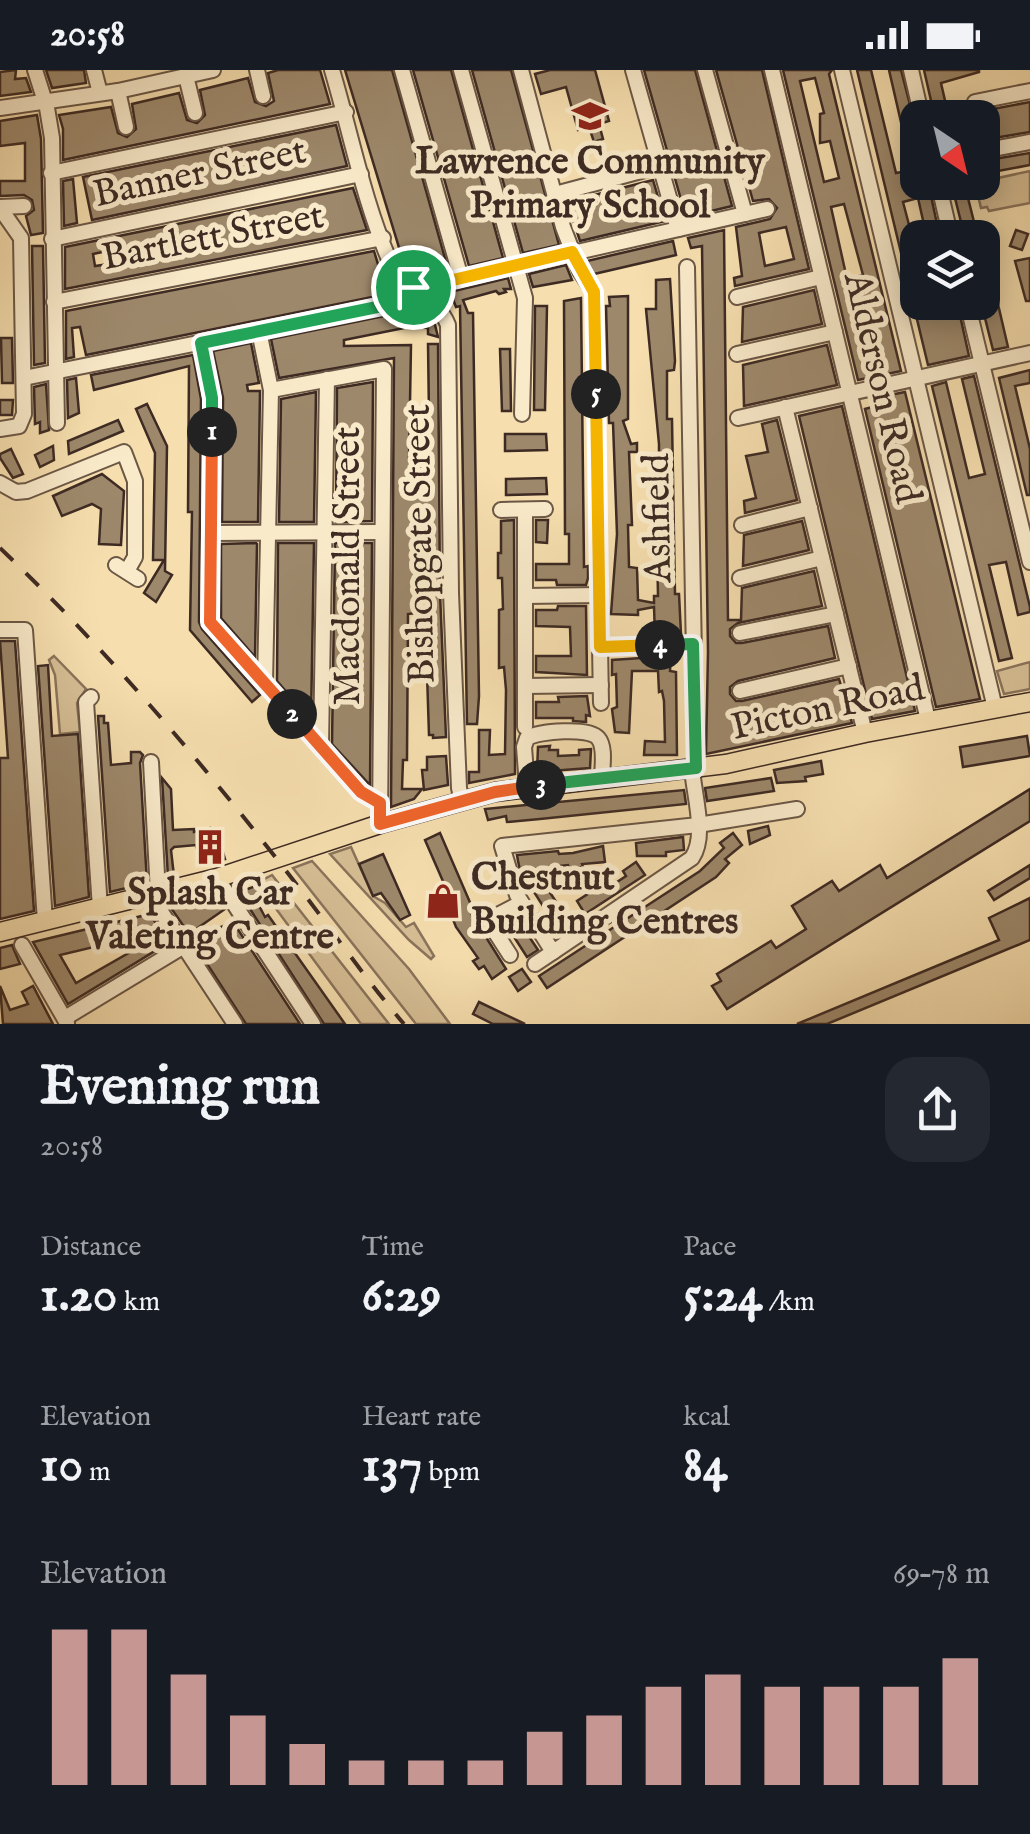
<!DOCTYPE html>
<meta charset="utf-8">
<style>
:root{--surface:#171b24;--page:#242831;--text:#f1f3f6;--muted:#9ea1a6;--accent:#c59692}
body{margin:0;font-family:"IM FELL English",serif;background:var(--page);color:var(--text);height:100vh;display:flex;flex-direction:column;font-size:38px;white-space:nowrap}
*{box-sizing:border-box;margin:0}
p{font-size:32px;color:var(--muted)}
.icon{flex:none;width:55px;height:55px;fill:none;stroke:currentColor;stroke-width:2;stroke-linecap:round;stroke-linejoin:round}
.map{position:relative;height:954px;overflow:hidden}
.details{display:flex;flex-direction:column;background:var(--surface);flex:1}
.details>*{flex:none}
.needle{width:65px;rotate:145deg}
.controls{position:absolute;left:900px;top:30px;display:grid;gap:20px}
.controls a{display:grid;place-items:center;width:100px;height:100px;border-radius:20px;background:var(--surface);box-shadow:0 5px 25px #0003;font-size:50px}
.pin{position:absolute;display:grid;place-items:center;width:85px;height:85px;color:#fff;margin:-42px;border:5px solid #fff;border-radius:50%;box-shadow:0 2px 10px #0007}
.km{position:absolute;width:50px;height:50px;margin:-25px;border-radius:50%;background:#222;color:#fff;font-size:28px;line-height:50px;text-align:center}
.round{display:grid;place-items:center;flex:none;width:105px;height:105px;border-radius:30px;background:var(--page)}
.overview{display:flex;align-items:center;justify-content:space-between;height:170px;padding:0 40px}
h1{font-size:55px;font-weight:700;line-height:75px}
.figures{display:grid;grid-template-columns:repeat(3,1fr);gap:15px;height:170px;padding:10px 40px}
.figures div{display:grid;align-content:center}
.figures b{font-size:50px;font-weight:700}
.figures small{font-size:28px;font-weight:400}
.figures p{font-size:28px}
.chart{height:280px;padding:20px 40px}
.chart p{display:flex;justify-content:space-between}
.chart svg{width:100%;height:180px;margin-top:10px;stroke:var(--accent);stroke-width:6}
.status{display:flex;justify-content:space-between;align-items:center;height:70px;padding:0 50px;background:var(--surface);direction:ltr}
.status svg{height:28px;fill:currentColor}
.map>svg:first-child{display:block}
.green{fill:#d7bf96;stroke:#8a745c;stroke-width:2.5}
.building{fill:#9d886b;stroke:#3d2a23;stroke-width:2.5;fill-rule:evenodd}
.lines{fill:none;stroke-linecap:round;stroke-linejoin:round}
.minor-casing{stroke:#6b5746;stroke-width:18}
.major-casing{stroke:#3d2a23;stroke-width:21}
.minor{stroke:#f9eaca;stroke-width:14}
.major{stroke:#f6deae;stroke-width:18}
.rail{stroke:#3d2a23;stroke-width:4;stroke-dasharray:18 18;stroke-linecap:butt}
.split-1-casing{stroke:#fff;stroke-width:20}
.split-2-casing{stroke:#fff;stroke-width:20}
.split-3-casing{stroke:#fff;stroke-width:20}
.split-4-casing{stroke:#fff;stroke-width:20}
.split-5-casing{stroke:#fff;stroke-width:20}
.split-6-casing{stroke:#fff;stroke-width:20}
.split-1{stroke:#22a559;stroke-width:12}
.split-2{stroke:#f0652b;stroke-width:12}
.split-3{stroke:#f0652b;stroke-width:12}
.split-4{stroke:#22a559;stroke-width:12}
.split-5{stroke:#f5b400;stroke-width:12}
.split-6{stroke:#f5b400;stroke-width:12}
.labels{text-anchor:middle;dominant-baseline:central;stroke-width:10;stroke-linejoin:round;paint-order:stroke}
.poi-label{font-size:38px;font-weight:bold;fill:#3d2a23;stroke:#f9eaca}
.street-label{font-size:38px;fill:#3d2a23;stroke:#f9eaca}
</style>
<div class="status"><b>20:58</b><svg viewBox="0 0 49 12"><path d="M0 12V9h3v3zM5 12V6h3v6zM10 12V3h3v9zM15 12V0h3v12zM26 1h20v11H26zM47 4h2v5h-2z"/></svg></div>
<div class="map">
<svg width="1030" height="954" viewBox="0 0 1030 954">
<rect width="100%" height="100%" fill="#f6deae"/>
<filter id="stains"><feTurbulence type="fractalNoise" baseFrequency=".002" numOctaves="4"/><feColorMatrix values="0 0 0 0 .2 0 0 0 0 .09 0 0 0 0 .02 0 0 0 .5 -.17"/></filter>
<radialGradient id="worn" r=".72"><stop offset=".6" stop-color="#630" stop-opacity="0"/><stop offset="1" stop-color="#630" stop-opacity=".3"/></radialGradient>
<g class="green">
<path d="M1030,101V133L989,141L987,137L981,138L975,113Z"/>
<path d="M54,586L86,619L77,633L80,662L60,664L55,605L49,590Z"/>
<path d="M1030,592V619L1004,624L997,601Z"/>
<path d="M351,777L373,826L385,833L406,857L414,853L434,886L431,889L409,870L330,784Z"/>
<path d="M312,791L409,899L450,954H416L293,798Z"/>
<path d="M272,805L389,954H361L257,813Z"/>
</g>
<g class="building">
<path d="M16,0L15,9L26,8L31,22L0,26V2Z"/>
<path d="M46,0H84L86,13L52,18Z"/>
<path d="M278,0H320L330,34L63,90V59L59,45L111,37L118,63L127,67L136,59L132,34L179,23L187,50L197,53L205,45L200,20L248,8L255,32L266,36L274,31L268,3Z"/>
<path d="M345,0H392L448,199L417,205L404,194Z"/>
<path d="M413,0H451L503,188L469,196Z"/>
<path d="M472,0H511L559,175L523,183Z"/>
<path d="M550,0H595L609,51L599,54L603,69L594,72L589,57L578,60L566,17L541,24L535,4Z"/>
<path d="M644,0H695L732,136L686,147Z"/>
<path d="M716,0H762L809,199L735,216L734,208L742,206L736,157L770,149L777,138L769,129L753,131ZM786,157L794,189L765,196L759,163Z"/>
<path d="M783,0H832L829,4L901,301L858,310ZM815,8L824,43L820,44V73L830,71L839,108L824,112L800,11ZM844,134L863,205L847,209L831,137Z"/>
<path d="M857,0H871L896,103L912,100L889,0H901L918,66V112H928L940,168H927L918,128L903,132L918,189V232H957L969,286L928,295Z"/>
<path d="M924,0H979V2L941,13L949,48H935Z"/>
<path d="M1030,32V62L982,70V48H976L977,42Z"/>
<path d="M37,45L41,69L43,163L31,165L26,146L34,140L32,130L24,125L0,126V111H25V73L0,76V51Z"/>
<path d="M336,55L347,96L92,150L83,107Z"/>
<path d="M1030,83V95L982,104V91Z"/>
<path d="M73,109L77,153L64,156L63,111Z"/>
<path d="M653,110L665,151L580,171L567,132Z"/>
<path d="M951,112H964L978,168H965Z"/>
<path d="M353,118L367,160L65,219V177ZM201,161L206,180L95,196L93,184Z"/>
<path d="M724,160L728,550H741L742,518L814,501L822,536L738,553L730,559V566L736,573H742L828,556L835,588L738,611L730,617V624L736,631H742L839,609L852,653L706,684L708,582L702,176L691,178L688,168Z"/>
<path d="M1016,160L1028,164L1022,180L1010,176Z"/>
<path d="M673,171L676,185L594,204L587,191Z"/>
<path d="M32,176H43L45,293L34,295Z"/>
<path d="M374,181L387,224L86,285L80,257L72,258L74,287L66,289V241Z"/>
<path d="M986,183L1008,277L993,280L981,232L982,184Z"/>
<path d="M1030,188V231H1026L1015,191Z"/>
<path d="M566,195L572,210L533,217L529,204Z"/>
<path d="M508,208L511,219H504L506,222L499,224L496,221L463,230L468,243H473L479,626L477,654H467L460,236L456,237L450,222Z"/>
<path d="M670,209L675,291L674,300L667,301V349H672L675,524H679L681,564L655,565L654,537L638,540V545L611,544L617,464L613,353H609L606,236H610L609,227L628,226V349L623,351L631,374L637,373V382H629L632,455H628L629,497L637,498L638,530L654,533V526H658L655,385H659V374L646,239H656V210Z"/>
<path d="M814,220L822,254L742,272L743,237Z"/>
<path d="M581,228L584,497L588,496V508L586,515H557L556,510H536V494H569V464H565L564,231Z"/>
<path d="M419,236L434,251L438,267L428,264V258L409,257L344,270V276L411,275L409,390L426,389L425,346H429L428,274H438L440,523L446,667L433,668V665H429L425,542L408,544L407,690H403L402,719H422L414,729L391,737L394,288L279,308L271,269L394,244L404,241V238Z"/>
<path d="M535,236H547L545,340H534Z"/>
<path d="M1,268H12L13,313H2Z"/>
<path d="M251,273L259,313L247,315L248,321H260L258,452H222L223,328L213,281Z"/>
<path d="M827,275L837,315L744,336L743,295Z"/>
<path d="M500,279H510L511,341H502Z"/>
<path d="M193,285L201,329L199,552L202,559L260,625L252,632L190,560L192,442H188L189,296L94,320L91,305Z"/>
<path d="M1030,300V313L1015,316L1030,379V425H1027L999,308Z"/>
<path d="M974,306L1030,537V542L1018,545L1006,492L989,495L1012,588L999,591L932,316L946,312L969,408L985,404L962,309Z"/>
<path d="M76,308L79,343L68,348L67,310Z"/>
<path d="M373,312L372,451L336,452L337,318Z"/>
<path d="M46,314L49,360L40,363V352L35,354L34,317Z"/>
<path d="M316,322L314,452H279L281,329Z"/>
<path d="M905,322L980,629L936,637L865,339L891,332L890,325Z"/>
<path d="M0,330H13L12,345H0Z"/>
<path d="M147,334L167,376L165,501L172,505L156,532L144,523L164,490H153L155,383L136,339Z"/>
<path d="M842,336L915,641L872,649L799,346Z"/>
<path d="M118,350L123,361L69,384L68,371Z"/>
<path d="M777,350L797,430L745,443L744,431L756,428L746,386L768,382L762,354Z"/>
<path d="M505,364H546L547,380L505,381Z"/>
<path d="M53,376L54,390L40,397L35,385Z"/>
<path d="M11,379L23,404L13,408L0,388V384Z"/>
<path d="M102,404L124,421L121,475L99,474L101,439L92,434L62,446L53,426Z"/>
<path d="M546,408L547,424L506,425V409Z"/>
<path d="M514,450L515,704L469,713V702H479V660H490L489,685L505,684L506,620L504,597L499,598V540L503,539L502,508H498V483H501V451Z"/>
<path d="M536,450H548L547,473L536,472Z"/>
<path d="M802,451L809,480L743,496L744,465Z"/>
<path d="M256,473L257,474L255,587L221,548V474Z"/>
<path d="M278,473H314L311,650L277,611Z"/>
<path d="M335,473H372L370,715L332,674Z"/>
<path d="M558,536H586L587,605L536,602V586H571L570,557L536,556V540H557Z"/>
<path d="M0,571H15L34,841L0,849V688H8Z"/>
<path d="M671,586L670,601L676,602L677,685H644L645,671L665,672L664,631L662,621L659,622L658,601H632L629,663L615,662L612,639L617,637L616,604L612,605V590Z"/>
<path d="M48,595L52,666L78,664L89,827L55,836L38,596Z"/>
<path d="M587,626L590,646L586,645V652L573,651V648H536V632H559L558,627Z"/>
<path d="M98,646H104V653H108L111,695L131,693V682H140L143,685L140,693L147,813L110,822Z"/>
<path d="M1027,666L1030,686L963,697L960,677Z"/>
<path d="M550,676L549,680H558V686L579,685V680L591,679L590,698L537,702L538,677Z"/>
<path d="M446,686L448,715L424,720L422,700H427V687Z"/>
<path d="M821,691L823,704L805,707L806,711L777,713L774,700Z"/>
<path d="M162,708L171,719L173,760L194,759V762L210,758L214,773L220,772L225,789L201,795L196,775L174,777L171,780L174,806L168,807Z"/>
<path d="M771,708L774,721L707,731L705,718Z"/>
<path d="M1030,719V751L727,939L712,916L721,911L717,904L771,871L776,878L806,859L792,836L832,811L839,821L880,795L887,808Z"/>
<path d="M684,720L686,734L540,749L507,752L506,746L488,750L485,739Z"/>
<path d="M768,756L770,765L750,774L748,761Z"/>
<path d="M440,763L475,844L472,845L506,899L492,909L484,896L479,899L473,891L478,888L456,857L444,827L449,825L425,770Z"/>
<path d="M733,763L742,775L725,789L729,793L716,807L547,918L539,906L700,801L724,778L720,773Z"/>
<path d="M683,767L684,780L666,782V786H637L636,773Z"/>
<path d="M603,776L605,792L582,794L583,797L562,799L569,795L520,800L518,791L517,785L558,781L559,784L573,783Z"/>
<path d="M383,784L410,845L400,850L381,823L373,826L359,794Z"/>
<path d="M636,792L645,805L585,844L577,831L605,813L608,818L626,806L623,801Z"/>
<path d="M1030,795V808L994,830L988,821Z"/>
<path d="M543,812L572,856L561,864L532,819Z"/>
<path d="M256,816L263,824L256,830L265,847L268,845L345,954H324L239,822Z"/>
<path d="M214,823L225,839L189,864L169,835Z"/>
<path d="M1030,828V870L827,954H797L999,870L989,848Z"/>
<path d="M150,844L161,861L60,885L76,913L162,864L168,873L68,934L33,872Z"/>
<path d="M516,847L538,880L527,887L505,853Z"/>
<path d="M233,852L300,954H246L191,869Z"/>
<path d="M12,875L20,894L0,899V878Z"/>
<path d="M522,899L531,912L518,921L509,907Z"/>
<path d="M0,916L10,940L28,934L22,922L33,916L53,954H3Z"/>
<path d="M479,932L525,954H493L473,944Z"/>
</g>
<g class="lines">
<defs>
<g id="minor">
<path d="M35,0L47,38L52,68L57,353"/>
<path d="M94,0L100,23"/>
<path d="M257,0L263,26"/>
<path d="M332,0C351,64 364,133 391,194C404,221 437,226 448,255L451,523L459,718L462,731"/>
<path d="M402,0L461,208"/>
<path d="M461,0L525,228L522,344"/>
<path d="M521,0L563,157L580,201L594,222L601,633"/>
<path d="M633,0L678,159"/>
<path d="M705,0L745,144"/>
<path d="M772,0L928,650"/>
<path d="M842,0L995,638"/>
<path d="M911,0L922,48"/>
<path d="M186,6L195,43"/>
<path d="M118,21L126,57"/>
<path d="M975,32L1030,21"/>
<path d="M0,38L118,21L213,0"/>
<path d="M982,81L1030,72"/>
<path d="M51,103L346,42"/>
<path d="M938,112L951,168"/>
<path d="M555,124L660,96"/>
<path d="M0,137L24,136"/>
<path d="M0,138L21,168L24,344L19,356L0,359"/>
<path d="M52,169L361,104"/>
<path d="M687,197L696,698"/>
<path d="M425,225L429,217L436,214L767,139"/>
<path d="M737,227L821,207"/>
<path d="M54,232L383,168"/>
<path d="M967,232L1030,492"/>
<path d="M259,261L271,320L265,614"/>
<path d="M201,273L212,328L210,552L361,722L380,733"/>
<path d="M737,284L835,262"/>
<path d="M24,308L392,234L413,217"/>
<path d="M271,320L384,299L380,754"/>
<path d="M785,337L865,663"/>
<path d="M738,348L1030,283"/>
<path d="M0,413L16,422L27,421L124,382L135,411V487L127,501"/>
<path d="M501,440L545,439"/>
<path d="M525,441V657"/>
<path d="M742,455L810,438"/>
<path d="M211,463L381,462"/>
<path d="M116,495L138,509"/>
<path d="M740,508L822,488"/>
<path d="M525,526L600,525"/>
<path d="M0,560H25L45,851"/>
<path d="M740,563L836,544"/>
<path d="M600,577L693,574"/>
<path d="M525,616L601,615"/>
<path d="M740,621L849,596"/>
<path d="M91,627L86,632L100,838"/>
<path d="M321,677L327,309"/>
<path d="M151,692L158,823"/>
<path d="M692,699C694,725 707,766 692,788L553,882L517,825L502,776L698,755L797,739"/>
<path d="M527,716L524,677L527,668C539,661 589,657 598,668C606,677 602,697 602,708"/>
<path d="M217,808L313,954"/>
<path d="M150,825L235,954"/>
<path d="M22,875L67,953"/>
<path d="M510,885L492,857V848L521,833"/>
<path d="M535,894L553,882"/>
<path d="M65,948L184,876"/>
</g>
<path id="major" d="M0,862L217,808L380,754L495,722L726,694L865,663L1030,632"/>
</defs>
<use href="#minor" class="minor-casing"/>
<use href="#major" class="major-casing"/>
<use href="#minor" class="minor"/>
<use href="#major" class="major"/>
<path class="rail" d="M0,478C109,582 205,696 297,815C333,861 366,910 404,954"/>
</g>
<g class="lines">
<defs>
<path id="split-1" d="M212,362V328L201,273L392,234L413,217"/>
<path id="split-2" d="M212,362L210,552L292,644"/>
<path id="split-3" d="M292,644L361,722L380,733V754L495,722L541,715"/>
<path id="split-4" d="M541,715L696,698L693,574L660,575"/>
<path id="split-5" d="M596,324L600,577L660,575"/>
<path id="split-6" d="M413,217L425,225L436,214L572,182L594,222L596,324"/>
</defs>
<use href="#split-1" class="split-1-casing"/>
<use href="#split-2" class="split-2-casing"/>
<use href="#split-3" class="split-3-casing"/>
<use href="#split-4" class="split-4-casing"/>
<use href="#split-5" class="split-5-casing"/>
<use href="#split-6" class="split-6-casing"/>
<use href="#split-1" class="split-1"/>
<use href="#split-2" class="split-2"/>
<use href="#split-3" class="split-3"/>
<use href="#split-4" class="split-4"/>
<use href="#split-5" class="split-5"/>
<use href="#split-6" class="split-6"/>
</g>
<defs>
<symbol id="school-bare" viewBox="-9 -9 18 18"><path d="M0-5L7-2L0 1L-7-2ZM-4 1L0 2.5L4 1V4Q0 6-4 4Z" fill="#8f2418" stroke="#f9eaca" stroke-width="2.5" paint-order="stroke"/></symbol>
<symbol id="building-bare" viewBox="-9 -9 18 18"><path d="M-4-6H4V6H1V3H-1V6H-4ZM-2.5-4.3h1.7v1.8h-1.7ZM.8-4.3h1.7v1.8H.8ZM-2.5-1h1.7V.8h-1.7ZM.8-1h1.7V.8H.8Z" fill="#8f2418" stroke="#f9eaca" stroke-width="2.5" paint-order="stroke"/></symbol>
<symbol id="shop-bare" viewBox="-9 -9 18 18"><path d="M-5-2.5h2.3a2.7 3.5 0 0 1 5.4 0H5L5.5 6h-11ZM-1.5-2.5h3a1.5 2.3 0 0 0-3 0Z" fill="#8f2418" stroke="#f9eaca" stroke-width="2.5" paint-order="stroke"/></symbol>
</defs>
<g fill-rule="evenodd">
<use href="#school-bare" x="565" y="21" width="50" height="50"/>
<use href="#building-bare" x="185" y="752" width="50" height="50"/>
<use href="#shop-bare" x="418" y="806" width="50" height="50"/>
</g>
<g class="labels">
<g class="poi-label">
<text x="590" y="93">Lawrence Community<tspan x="590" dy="44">Primary School</tspan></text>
<text x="471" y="809" text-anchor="start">Chestnut<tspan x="471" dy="44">Building Centres</tspan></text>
<text x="210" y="824">Splash Car<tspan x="210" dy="44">Valeting Centre</tspan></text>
</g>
<g class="street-label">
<text transform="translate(200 104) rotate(-12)">Banner Street</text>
<text transform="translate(213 168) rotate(-11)">Bartlett Street</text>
<text transform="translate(881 318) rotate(77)">Alderson Road</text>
<text transform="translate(659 448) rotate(-91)">Ashfield</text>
<text transform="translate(421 474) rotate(-91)">Bishopgate Street</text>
<text transform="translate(349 496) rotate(-90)">Macdonald Street</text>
<text transform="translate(828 639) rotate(-12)">Picton Road</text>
</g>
</g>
<rect width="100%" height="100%" filter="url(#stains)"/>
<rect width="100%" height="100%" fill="url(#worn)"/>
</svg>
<div class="controls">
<a><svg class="needle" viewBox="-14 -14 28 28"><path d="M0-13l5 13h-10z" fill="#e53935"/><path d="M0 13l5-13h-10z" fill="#9ea1a6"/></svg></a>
<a><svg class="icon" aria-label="layers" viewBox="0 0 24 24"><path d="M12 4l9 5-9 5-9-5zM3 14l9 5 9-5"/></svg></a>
</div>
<div class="pin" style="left:413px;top:217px;background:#1e9e55"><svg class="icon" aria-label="arrive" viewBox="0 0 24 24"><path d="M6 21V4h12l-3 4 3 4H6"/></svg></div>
<b class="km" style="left:212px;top:362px">1</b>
<b class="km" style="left:292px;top:644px">2</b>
<b class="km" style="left:541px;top:715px">3</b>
<b class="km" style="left:660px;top:575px">4</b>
<b class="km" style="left:596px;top:324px">5</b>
</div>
<section class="details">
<div class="overview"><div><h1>Evening run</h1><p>20:58</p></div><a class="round"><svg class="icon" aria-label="share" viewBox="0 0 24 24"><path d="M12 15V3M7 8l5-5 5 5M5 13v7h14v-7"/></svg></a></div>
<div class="figures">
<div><p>Distance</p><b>1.20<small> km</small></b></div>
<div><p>Time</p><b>6:29</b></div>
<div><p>Pace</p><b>5:24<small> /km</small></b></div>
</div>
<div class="figures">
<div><p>Elevation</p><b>10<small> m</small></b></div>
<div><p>Heart rate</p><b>137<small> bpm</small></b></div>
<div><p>kcal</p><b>84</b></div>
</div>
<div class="chart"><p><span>Elevation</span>69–78 m</p>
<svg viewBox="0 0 160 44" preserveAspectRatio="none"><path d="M5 44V6M15 44V6M25 44V17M35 44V27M45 44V34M55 44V38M65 44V38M75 44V38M85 44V31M95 44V27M105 44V20M115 44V17M125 44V20M135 44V20M145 44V20M155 44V13"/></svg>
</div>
</section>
